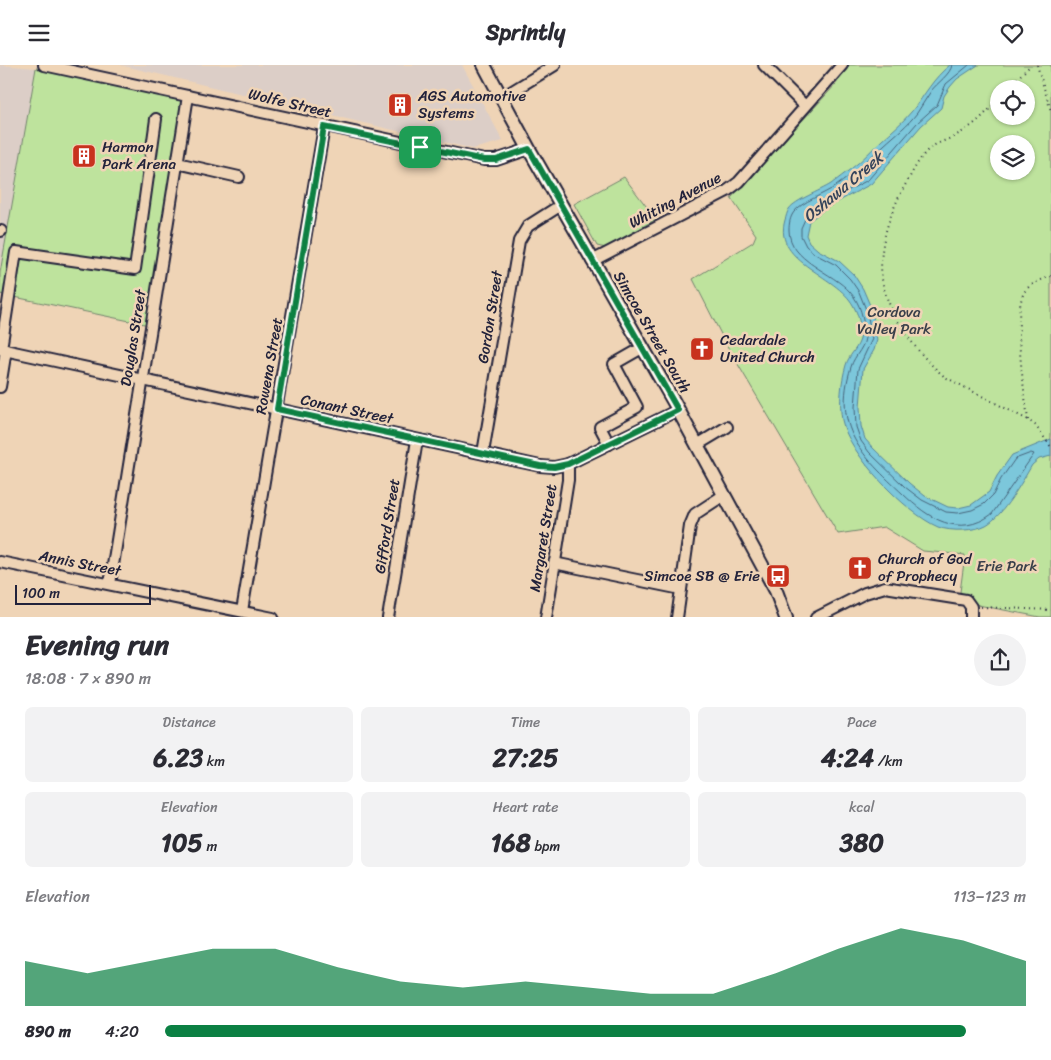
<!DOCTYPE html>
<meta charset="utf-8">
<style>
:root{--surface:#fff;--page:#f2f2f3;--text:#2b2b33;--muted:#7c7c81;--accent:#0b8043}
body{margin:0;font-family:Sriracha,sans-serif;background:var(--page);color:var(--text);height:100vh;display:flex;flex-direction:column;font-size:19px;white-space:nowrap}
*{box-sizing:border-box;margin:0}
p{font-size:16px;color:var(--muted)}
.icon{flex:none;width:28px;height:28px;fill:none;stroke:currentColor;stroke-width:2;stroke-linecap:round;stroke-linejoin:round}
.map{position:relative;height:552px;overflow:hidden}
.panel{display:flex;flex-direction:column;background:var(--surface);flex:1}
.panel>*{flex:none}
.controls{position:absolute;left:990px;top:15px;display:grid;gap:10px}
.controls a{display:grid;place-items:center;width:45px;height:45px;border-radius:50%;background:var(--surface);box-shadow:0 1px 4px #0004;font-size:25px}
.scale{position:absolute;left:15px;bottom:12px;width:136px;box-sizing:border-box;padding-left:5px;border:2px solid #22223b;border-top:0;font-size:14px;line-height:18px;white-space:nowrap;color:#22223b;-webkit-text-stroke:4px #efd4b6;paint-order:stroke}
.pin{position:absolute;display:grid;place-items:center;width:42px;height:42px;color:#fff;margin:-21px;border-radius:10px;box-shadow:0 2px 8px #0006}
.round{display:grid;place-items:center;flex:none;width:52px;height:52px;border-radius:26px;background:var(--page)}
.overview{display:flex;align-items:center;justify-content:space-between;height:85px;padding:0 25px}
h1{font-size:28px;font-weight:700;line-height:38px}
.stats{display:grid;grid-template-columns:repeat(3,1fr);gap:8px;height:85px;padding:5px 25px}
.stats div{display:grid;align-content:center;border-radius:8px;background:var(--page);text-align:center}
.stats b{font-size:25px;font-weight:700}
.stats small{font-size:14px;font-weight:400}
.stats p{font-size:14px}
.chart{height:140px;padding:10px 25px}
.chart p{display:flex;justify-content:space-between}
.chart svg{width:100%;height:90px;margin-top:5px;fill:var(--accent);opacity:.7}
ul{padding:0 25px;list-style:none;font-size:16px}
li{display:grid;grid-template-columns:80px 60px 1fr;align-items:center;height:38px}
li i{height:12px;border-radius:6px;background:var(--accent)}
header{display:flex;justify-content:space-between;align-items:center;height:65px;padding:0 25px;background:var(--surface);font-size:22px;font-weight:700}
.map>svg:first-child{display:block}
.built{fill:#dccec7}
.green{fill:#bee39d;stroke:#70826c;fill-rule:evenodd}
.water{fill:#7cc7db;stroke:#58859b}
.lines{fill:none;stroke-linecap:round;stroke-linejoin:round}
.shore{stroke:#46647b;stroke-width:1}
.minor-casing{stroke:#22223b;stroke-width:14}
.major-casing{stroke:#22223b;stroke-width:16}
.path{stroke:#22223b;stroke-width:2;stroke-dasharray:1 4;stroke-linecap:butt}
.minor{stroke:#efd4b6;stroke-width:10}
.major{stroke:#efd4b6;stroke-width:12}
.route-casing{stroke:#fff;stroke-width:10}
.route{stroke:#0b8043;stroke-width:6}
.labels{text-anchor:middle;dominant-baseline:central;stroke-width:5;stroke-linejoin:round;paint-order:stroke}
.poi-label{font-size:15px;fill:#22223b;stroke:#efd4b6;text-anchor:start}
.street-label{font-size:15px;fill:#22223b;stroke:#efd4b6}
.park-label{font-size:15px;fill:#393f4a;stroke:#efd4b6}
.water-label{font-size:16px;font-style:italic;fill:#34435b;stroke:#efd4b6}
</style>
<header><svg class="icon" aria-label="menu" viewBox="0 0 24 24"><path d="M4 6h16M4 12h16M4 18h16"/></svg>Sprintly<svg class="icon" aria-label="heart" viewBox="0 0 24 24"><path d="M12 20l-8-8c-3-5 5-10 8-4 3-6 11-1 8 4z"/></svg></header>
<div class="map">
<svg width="1051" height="553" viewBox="0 0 1051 553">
<rect width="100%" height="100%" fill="#efd4b6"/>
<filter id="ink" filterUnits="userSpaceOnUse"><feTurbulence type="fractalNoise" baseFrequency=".02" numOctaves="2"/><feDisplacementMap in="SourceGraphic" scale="10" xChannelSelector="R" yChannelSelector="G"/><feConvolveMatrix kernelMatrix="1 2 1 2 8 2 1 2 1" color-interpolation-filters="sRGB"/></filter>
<g filter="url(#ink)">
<g class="built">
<path d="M0,0L36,3L0,208Z"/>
<path d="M120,0H462L503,76L473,84Z"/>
</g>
<g class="green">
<path d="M848,0H1051V552H1040L978,540L960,527L965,490L923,486L884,462L838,469L726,279L693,214L753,177L756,170L731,133L836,19ZM999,24H1026V51H999ZM999,79H1026V106H999Z"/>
<path d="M36,3L184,35L149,260L0,229V208Z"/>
<path d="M624,112L656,154L606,183L597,181L574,139Z"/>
</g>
<path class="water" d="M950,0H978L957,14L950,22L944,31L941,43L921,61L871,119L826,143L809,156L806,170L809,177L818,185L839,196L854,210L863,224L872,245L877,275L874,285L863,304L860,342L861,361L865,374L873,383L909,418L925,431L948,442L958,443L971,440L989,427L997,411L1012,390L1051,374V391L1039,394L1032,400C1022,417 1003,451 986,460C975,466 951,467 938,462C906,448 849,390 842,355C839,338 841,317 846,300C849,290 856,285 859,277C863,269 859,251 855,244C841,210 772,199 785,155C786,152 787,147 789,144C795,135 820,126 831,119C838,114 845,108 852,103C863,95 872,84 882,75C892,66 903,57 912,46C925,30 933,13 950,0Z"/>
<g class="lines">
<path class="shore" d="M952,0C951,9 937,18 931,26C926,33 922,41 917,48C908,60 896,69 884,80C868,94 854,109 836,121C825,129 801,137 794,147C790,152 789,159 789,165C789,196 833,207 850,227C861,239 863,253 865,268C867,281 854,290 851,302C832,363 862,391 903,429C928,453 959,474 992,449L1034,389L1031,388L1015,394L1001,414L993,430L984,439L972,445L958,448L946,447L922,435L905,422L869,387L861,376L856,362L855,342L858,304L872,274L867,247L859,227L850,214L836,200L815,189L806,181L801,171V163L806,152L824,138L868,115L917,58L937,40L946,19L969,0"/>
<defs>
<g id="minor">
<path d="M44,0L484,95H496L529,84"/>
<path d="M764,0L805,41"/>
<path d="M501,33L555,0"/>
<path d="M177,98L239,112"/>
<path d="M0,166H1"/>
<path d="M592,196L727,126L739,117L842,0"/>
<path d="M0,284L540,401L554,402L568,399L678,345"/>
<path d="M1,284L16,187L135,204L156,54"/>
<path d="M0,322L6,285"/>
<path d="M609,379L600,362L637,342L614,299L642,283"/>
<path d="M697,380L727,362"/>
<path d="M483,388L519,176L528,161L561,140"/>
<path d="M0,497L273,553"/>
<path d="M554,498L681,524"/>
<path d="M110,519L188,31"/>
<path d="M242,546L324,62"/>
<path d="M388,553L417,375"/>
<path d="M546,553L568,415V399"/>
<path d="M677,553L690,461L695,449L724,430"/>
<path d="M816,553L865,528L885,522L966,535L971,542V553"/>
</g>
<path id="major" d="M484,0L529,84L675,339L776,526L786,553"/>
</defs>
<use href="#minor" class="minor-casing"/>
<use href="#major" class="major-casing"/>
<g class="path">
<path d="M1037,0L1051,46"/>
<path d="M1006,24L1031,0"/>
<path d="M999,33C985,50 973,62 953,72C945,76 936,78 929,84C918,94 912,109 904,122C889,150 878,182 882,214C887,249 918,290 945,312L1028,355L1035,360L1051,382"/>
<path d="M1028,355C1025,330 1011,246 1025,226C1030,219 1043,214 1051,211"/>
<path d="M981,542L1051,545"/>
</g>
<use href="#minor" class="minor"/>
<use href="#major" class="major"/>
</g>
</g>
<g class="lines" filter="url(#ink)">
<defs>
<path id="route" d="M324,62L484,95H496L529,84L678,345L568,399L554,402L540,401L277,344Z"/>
</defs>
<use href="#route" class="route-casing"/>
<use href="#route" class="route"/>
</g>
<defs>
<symbol id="building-square" viewBox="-11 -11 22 22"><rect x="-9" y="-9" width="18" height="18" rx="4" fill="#c8321e" stroke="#efd4b6"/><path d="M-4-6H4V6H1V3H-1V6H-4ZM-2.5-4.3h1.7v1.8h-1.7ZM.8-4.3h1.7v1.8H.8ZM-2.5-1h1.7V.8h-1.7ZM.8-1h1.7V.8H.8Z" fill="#fff"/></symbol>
<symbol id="church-square" viewBox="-11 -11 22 22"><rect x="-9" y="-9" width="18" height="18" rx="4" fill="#c8321e" stroke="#efd4b6"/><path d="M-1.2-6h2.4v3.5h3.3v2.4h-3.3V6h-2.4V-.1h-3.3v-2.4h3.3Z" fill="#fff"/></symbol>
<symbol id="bus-square" viewBox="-11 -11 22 22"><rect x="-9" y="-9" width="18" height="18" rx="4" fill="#c8321e" stroke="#efd4b6"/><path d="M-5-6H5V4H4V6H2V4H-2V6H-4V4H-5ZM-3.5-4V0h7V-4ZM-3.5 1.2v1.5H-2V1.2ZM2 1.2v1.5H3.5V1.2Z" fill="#fff"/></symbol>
</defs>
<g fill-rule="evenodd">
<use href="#building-square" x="386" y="26" width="28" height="28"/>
<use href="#building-square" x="70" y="77" width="28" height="28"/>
<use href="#church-square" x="688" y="270" width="28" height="28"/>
<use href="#church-square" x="846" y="489" width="28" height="28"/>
<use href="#bus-square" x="764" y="497" width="28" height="28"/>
</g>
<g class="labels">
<g class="poi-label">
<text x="418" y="31">AGS Automotive<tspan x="418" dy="17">Systems</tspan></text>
<text x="102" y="82">Harmon<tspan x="102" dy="17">Park Arena</tspan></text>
<text x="720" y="275">Cedardale<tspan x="720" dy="17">United Church</tspan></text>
<text x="878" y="494">Church of God<tspan x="878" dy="17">of Prophecy</tspan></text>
<text x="760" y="511" text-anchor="end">Simcoe SB @ Erie</text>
</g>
<g class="street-label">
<text transform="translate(290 38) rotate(13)">Wolfe Street</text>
<text transform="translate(675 135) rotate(-28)">Whiting Avenue</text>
<text transform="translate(490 252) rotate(-81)">Gordon Street</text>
<text transform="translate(652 267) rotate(60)">Simcoe Street South</text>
<text transform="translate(133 273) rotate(-81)">Douglas Street</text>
<text transform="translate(269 301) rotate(-80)">Rowena Street</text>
<text transform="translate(347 344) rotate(12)">Conant Street</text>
<text transform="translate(387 461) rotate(-81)">Gifford Street</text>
<text transform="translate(543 473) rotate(-81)">Margaret Street</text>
<text transform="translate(80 498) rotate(11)">Annis Street</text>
</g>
<g class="park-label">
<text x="894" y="247">Cordova<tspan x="894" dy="17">Valley Park</tspan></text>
<text x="1007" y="501">Erie Park</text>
</g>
<g class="water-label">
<text transform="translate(843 122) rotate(-40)">Oshawa Creek</text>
</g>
</g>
</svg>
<div class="controls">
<a><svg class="icon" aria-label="locate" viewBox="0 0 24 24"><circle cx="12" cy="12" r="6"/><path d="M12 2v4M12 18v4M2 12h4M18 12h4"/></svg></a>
<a><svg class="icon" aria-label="layers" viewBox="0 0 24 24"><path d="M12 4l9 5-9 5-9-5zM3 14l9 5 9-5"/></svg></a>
</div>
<div class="scale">100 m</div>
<div class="pin" style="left:420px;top:82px;background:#1e9e55"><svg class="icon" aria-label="arrive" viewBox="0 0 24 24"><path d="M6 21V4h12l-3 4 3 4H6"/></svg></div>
</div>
<section class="panel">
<div class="overview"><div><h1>Evening run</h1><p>18:08 · 7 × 890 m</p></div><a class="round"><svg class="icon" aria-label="share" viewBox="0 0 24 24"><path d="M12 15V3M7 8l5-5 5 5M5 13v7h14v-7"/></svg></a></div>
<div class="stats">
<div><p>Distance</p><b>6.23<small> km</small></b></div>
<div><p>Time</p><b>27:25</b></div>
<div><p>Pace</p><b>4:24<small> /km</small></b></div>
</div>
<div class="stats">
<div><p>Elevation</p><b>105<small> m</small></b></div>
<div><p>Heart rate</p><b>168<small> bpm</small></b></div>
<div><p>kcal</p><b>380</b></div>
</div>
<div class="chart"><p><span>Elevation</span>113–123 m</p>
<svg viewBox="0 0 160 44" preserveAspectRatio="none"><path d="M0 44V22L10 28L20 22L30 16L40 16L50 25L60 32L70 35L80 32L90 35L100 38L110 38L120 28L130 16L140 6L150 12L160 22V44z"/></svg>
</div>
<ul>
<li><b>890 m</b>4:20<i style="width:93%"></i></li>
</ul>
</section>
